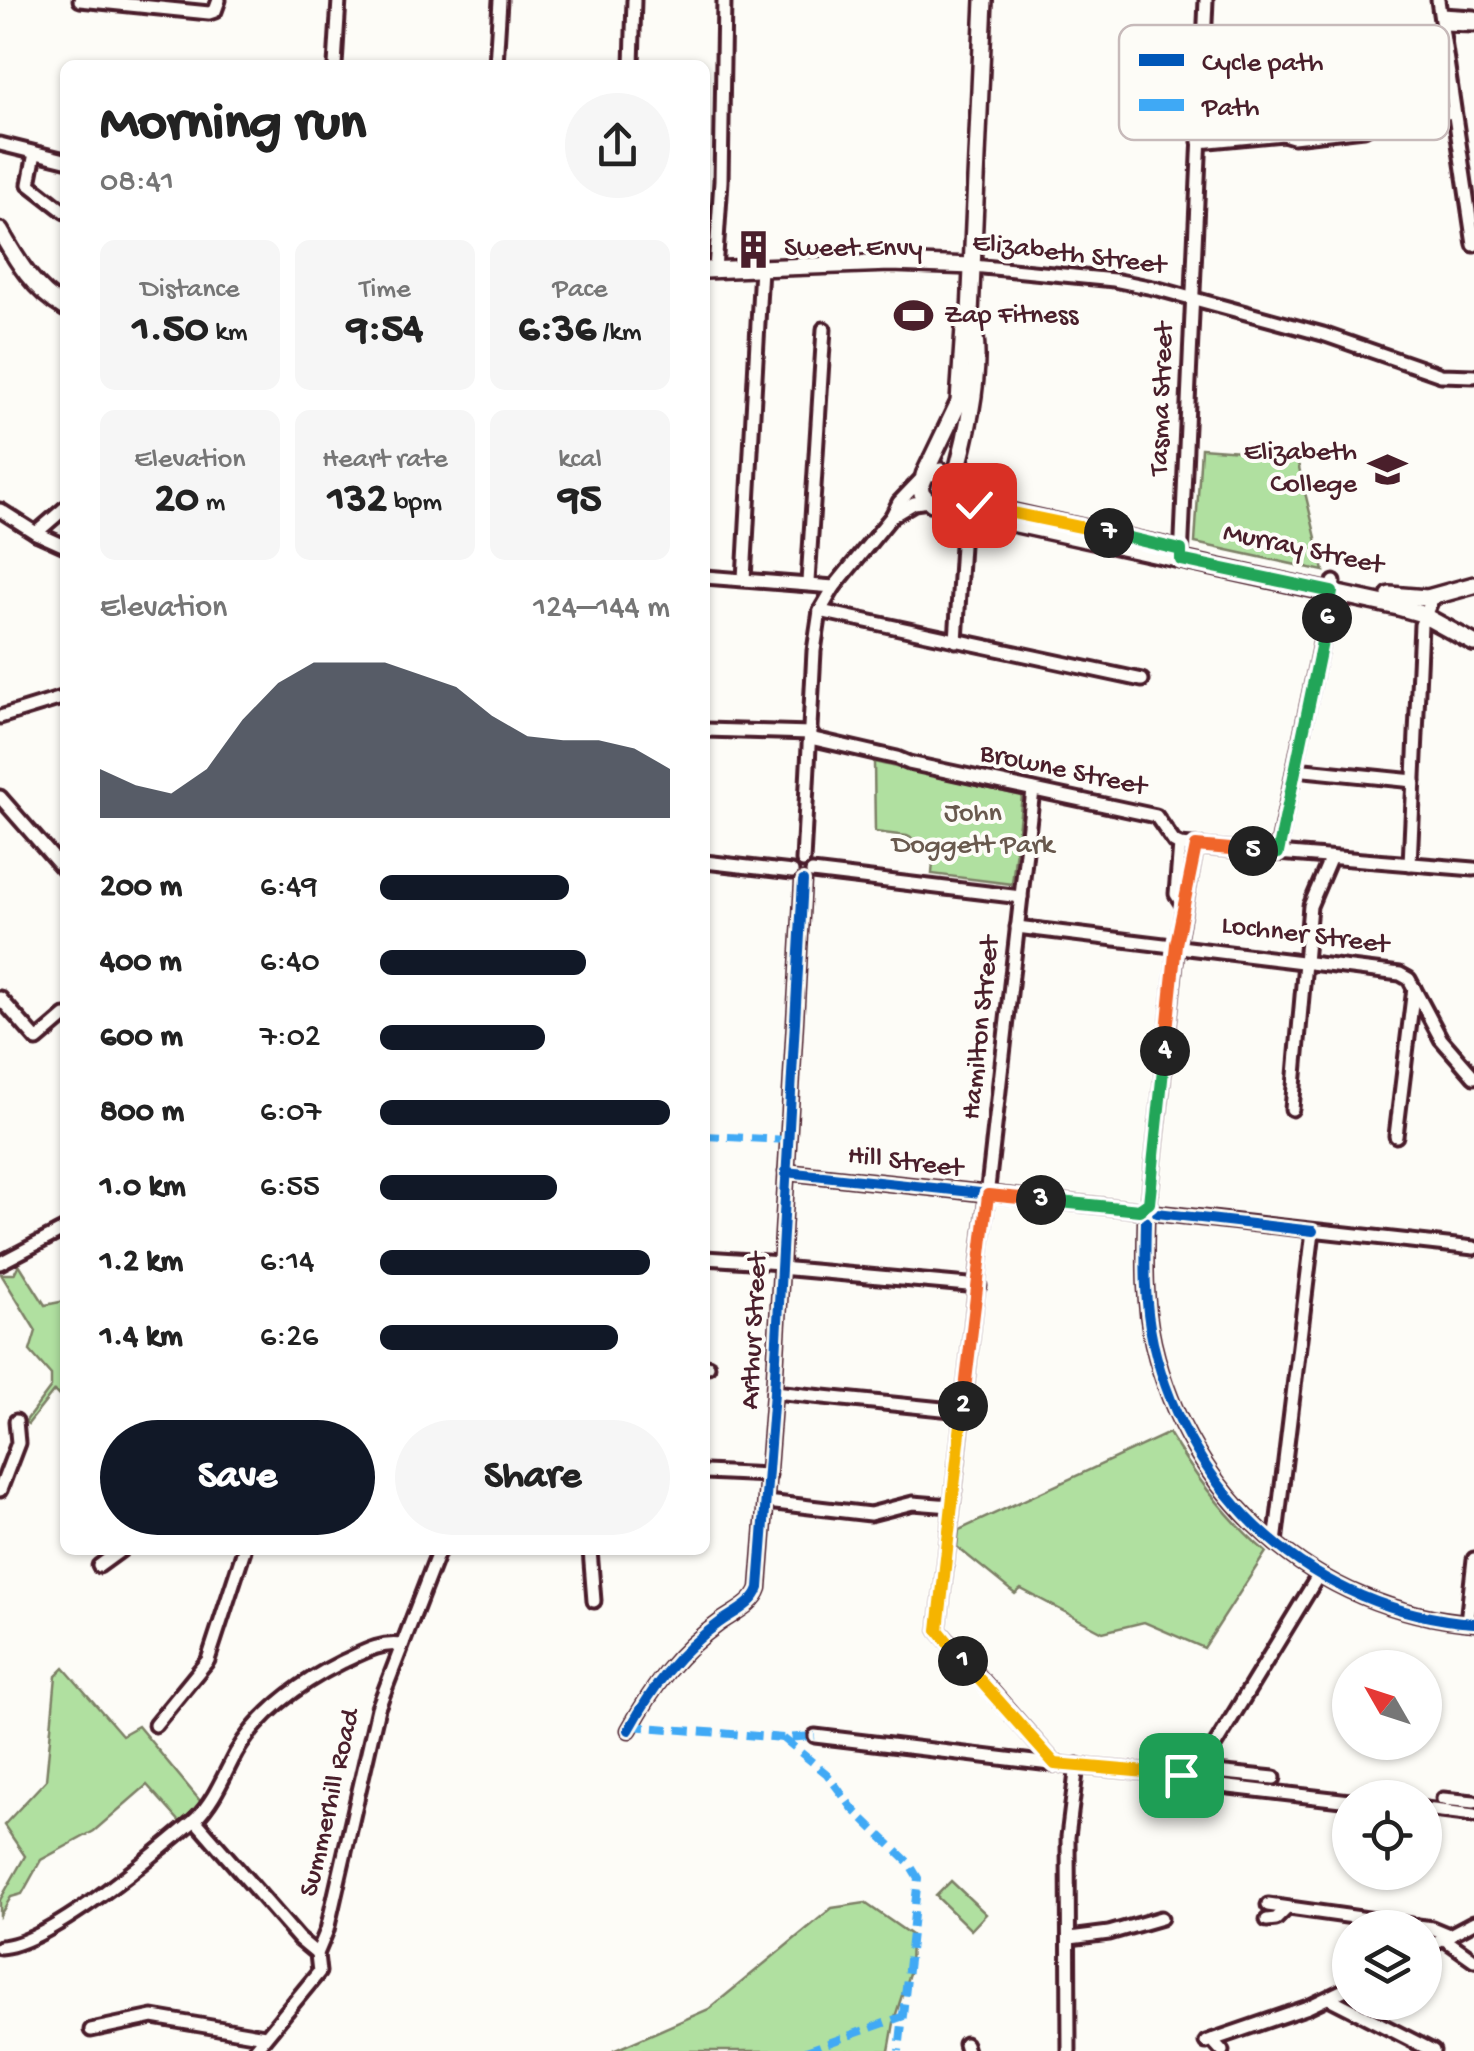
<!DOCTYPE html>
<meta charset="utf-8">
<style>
:root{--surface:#fff;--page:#f6f6f6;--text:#222;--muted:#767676;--accent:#111827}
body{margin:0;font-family:"Gochi Hand",sans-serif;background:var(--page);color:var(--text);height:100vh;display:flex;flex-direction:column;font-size:38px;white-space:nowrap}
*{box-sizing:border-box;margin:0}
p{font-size:32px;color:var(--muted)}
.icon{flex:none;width:55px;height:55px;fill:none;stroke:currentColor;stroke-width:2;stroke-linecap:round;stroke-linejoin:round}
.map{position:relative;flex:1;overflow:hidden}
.drawer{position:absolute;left:60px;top:60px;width:650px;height:1495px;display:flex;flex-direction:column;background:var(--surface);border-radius:15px;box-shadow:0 2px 8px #0004}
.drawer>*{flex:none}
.needle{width:65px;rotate:309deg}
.buttons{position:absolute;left:1332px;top:1650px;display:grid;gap:20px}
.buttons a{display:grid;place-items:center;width:110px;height:110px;border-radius:50%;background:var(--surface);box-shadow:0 2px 8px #0004;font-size:50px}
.pin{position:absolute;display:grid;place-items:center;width:85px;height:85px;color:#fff;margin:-42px;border-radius:20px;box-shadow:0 5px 15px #0006}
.km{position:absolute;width:50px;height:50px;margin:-25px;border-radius:50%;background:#222;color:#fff;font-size:28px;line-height:50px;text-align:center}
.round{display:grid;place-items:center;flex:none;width:105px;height:105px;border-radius:52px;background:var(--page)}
.headline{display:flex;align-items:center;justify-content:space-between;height:170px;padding:0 40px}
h1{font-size:55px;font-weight:800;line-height:75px}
.metrics{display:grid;grid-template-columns:repeat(3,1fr);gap:15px;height:170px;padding:10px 40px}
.metrics div{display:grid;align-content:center;border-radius:15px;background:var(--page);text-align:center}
.metrics b{font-size:42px;font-weight:800}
.metrics small{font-size:28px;font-weight:400}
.metrics p{font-size:28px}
.chart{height:280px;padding:20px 40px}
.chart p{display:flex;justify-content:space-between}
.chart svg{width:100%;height:180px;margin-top:10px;fill:var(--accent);opacity:.7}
.primary-button{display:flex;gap:20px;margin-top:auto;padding:20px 40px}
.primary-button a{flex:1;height:115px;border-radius:60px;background:var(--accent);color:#fff;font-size:40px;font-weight:800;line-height:115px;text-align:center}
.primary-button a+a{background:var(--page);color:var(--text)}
ul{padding:0 40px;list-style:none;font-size:32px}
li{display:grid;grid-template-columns:160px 120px 1fr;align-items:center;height:75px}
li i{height:25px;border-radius:12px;background:var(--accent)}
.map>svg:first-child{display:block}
.green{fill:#b0e0a0;stroke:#7d8066;stroke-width:2.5}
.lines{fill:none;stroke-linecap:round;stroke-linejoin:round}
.minor-casing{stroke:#4a1f2b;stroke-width:19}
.major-casing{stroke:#4a1f2b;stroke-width:22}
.minor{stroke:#fdfcf7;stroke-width:11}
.major{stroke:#fdfcf7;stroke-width:15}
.quiet{stroke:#3fa9f5;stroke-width:8;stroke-dasharray:15 8;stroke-linecap:butt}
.cycleway-casing{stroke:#fdfcf7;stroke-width:16}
.cycleway{stroke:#0057b8;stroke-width:10}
.split-1-casing{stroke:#fff;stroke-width:20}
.split-2-casing{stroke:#fff;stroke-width:20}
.split-3-casing{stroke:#fff;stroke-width:20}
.split-4-casing{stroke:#fff;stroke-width:20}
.split-5-casing{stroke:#fff;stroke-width:20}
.split-6-casing{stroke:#fff;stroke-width:20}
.split-7-casing{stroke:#fff;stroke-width:20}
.split-8-casing{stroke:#fff;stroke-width:20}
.split-1{stroke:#f5b400;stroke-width:12}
.split-2{stroke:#f5b400;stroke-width:12}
.split-3{stroke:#f0652b;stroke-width:12}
.split-4{stroke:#22a559;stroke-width:12}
.split-5{stroke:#f0652b;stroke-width:12}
.split-6{stroke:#22a559;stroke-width:12}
.split-7{stroke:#22a559;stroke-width:12}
.split-8{stroke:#f5b400;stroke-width:12}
.labels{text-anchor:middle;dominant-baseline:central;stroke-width:8;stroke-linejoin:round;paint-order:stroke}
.poi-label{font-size:28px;fill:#4a1f2b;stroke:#fdfcf7;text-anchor:start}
.street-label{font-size:28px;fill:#4a1f2b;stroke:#fdfcf7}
.park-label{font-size:28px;fill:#69594e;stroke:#fdfcf7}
.key{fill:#fdfcf7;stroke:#c7baba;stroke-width:2.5}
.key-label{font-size:28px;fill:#4a1f2b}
</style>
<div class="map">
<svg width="1474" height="2051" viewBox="0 0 1474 2051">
<rect width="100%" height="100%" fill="#fdfcf7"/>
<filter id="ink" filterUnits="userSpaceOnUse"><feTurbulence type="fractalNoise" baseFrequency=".01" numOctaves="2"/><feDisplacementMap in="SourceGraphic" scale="20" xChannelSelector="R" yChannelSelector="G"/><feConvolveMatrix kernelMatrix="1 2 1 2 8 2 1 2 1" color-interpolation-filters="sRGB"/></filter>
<g filter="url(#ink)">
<g class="green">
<path d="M1201,448L1296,455L1324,571L1195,543Z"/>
<path d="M874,762L1022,796L1012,884L932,874L934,849L907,836L875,832Z"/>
<path d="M19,1264L45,1305L65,1301V1402L54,1391L28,1424L25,1422L51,1387V1375L30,1351L36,1331L1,1274H14Z"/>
<path d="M1169,1433C1196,1478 1226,1518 1266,1552L1204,1648L1144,1622L1103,1632L1021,1589L1015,1594L957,1547L959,1530Z"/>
<path d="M64,1668L122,1735L138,1726L201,1802L181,1823L147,1785L94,1831L41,1860L22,1894L11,1897L0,1915V1900L25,1856L4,1825L46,1780L56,1676Z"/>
<path d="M951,1881L986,1914L971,1930L936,1896Z"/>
<path d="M865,1903L911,1935L910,1970L895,2017L889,2051H613L709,2009L832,1908Z"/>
</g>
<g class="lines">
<defs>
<g id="minor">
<path d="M80,0L209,13L215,11L219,0"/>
<path d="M1438,0L1474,245"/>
<path d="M1441,15L1474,17"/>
<path d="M1442,24L1474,25"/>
<path d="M335,65L339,0"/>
<path d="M496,65L500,0"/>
<path d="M632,65L634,0"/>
<path d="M1283,134L1293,128L1364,119L1374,123"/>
<path d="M1199,142L1283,134L1293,137L1364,129L1374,123L1453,112"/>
<path d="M0,144L65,160"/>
<path d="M35,153L29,184L65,212"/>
<path d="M973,266L1114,280L1158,289L1323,334L1441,375L1474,376"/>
<path d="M715,270L721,181L724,0"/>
<path d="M0,510L36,533L65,546"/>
<path d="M892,516L914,503L929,501"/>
<path d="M36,533L65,508"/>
<path d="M1181,560L1206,0"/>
<path d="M705,577L834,587"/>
<path d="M744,579L761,268"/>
<path d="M808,582L824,329"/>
<path d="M820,611L1142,680"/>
<path d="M956,641L964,513"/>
<path d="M0,717L65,697"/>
<path d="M705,730L811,733"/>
<path d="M810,738L897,758L909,763L1156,816L1174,842L1180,845L1474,869"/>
<path d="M1295,769L1414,781"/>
<path d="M1033,790L938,1630L1055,1764"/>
<path d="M0,797L65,871"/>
<path d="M1180,845L1176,894L1183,905"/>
<path d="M1277,853L1334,582"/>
<path d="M803,861L814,651L820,611L834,587L892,516L899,502L922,478"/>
<path d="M705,862L792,872"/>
<path d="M1410,864L1421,625L1433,597"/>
<path d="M812,872L1021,897"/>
<path d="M1017,927L1400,974L1409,979L1441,1039L1474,1077"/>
<path d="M0,998L37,1040L65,1016"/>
<path d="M1292,1109L1310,906L1330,859"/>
<path d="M1396,1136L1414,988"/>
<path d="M786,1172L1139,1210"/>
<path d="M1149,1203L1177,944L1196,846"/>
<path d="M1157,1213L1474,1248"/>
<path d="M1146,1221C1145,1262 1144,1303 1153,1343C1189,1497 1314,1611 1474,1623"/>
<path d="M705,1258L781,1263"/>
<path d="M0,1263L65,1229"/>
<path d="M780,1268L979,1286"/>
<path d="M705,1366H708"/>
<path d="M774,1392L962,1411"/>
<path d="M705,1472L769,1475"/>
<path d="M0,1490L18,1443L16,1421"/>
<path d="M767,1502L870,1514L913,1503L951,1506"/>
<path d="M1275,1543L1313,1231"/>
<path d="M590,1550L594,1601"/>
<path d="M99,1566L121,1550"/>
<path d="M1467,1622L1474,1559"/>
<path d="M155,1725L208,1660L244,1550"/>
<path d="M629,1730C654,1685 677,1653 719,1623C733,1613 754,1604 759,1588L774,1392L803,881"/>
<path d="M815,1736L1042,1763L1181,1775L1198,1769L1200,1776L1212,1785L1350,1801"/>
<path d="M1198,1769L1211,1752L1318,1576"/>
<path d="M1202,1779L1216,1772L1274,1778"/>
<path d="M1443,1799L1474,1802"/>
<path d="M1425,1809L1474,1815"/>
<path d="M1268,1905L1432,1928L1449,1935"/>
<path d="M1267,1920L1276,1919L1286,1909"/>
<path d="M1070,1938L1109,1933L1161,1918"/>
<path d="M1443,1938L1474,1960"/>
<path d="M0,1947C48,1945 156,1853 195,1820"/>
<path d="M1425,1948L1474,1922"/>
<path d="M317,1954L299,1939L195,1820C215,1800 223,1777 236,1753C260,1712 300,1683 342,1662C362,1653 379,1642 401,1645"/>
<path d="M1329,1998L1433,2051"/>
<path d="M91,2030L153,2017L265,2036"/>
<path d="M1212,2040L1222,2051"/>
<path d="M1206,2042L1308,2007L1350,1987"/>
<path d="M965,2044L967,2051"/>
<path d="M254,2051L319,1972L317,1954L327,1930L378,1708L439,1550"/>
<path d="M1069,2051L1068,1837L1077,1765"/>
</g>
<g id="major">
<path d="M0,231C17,261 34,290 65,308"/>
<path d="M705,270L891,263L973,266"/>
<path d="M924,475L959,402L964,328L970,314"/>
<path d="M953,485C966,440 986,358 970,314L984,0"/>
<path d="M953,487L958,498L969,503L1167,547"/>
<path d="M932,503L943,502L952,491L951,479L941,471L926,474L920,489C925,503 939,505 952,510L1398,607L1419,613L1474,643"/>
<path d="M1390,595L1427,598L1474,585"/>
</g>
</defs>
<use href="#minor" class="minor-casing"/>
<use href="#major" class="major-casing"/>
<use href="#minor" class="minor"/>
<use href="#major" class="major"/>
<g class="quiet">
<path d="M705,1136L788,1140"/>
<path d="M631,1726L783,1738L815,1736"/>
<path d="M783,1738L827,1774L853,1809L909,1863L918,1878L899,2051"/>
<path d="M806,2051L904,2016"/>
</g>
<defs>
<g id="cycleway">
<path d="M786,1172L1139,1210"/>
<path d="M1157,1213L1313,1231"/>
<path d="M1146,1221C1145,1262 1144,1303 1153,1343C1189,1497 1314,1611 1474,1623"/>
<path d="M629,1730C654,1685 677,1653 719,1623C733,1613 754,1604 759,1588L774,1392L803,881"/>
</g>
</defs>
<use href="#cycleway" class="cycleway-casing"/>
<use href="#cycleway" class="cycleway"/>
</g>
</g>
<g class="lines" filter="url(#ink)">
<defs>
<path id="split-1" d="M963,1661L1055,1764L1181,1775"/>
<path id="split-2" d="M963,1406L938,1630L963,1661"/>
<path id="split-3" d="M963,1406L988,1195L1041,1200"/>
<path id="split-4" d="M1041,1200L1139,1210L1149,1203L1165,1051"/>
<path id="split-5" d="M1165,1051L1176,944L1196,846L1253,851"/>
<path id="split-6" d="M1253,851L1278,853L1327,618"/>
<path id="split-7" d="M1109,533L1181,550V560L1332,592L1327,618"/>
<path id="split-8" d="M974,505L1109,533"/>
</defs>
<use href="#split-1" class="split-1-casing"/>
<use href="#split-2" class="split-2-casing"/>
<use href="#split-3" class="split-3-casing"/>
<use href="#split-4" class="split-4-casing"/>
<use href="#split-5" class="split-5-casing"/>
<use href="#split-6" class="split-6-casing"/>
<use href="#split-7" class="split-7-casing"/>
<use href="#split-8" class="split-8-casing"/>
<use href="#split-1" class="split-1"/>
<use href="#split-2" class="split-2"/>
<use href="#split-3" class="split-3"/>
<use href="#split-4" class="split-4"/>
<use href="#split-5" class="split-5"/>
<use href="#split-6" class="split-6"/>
<use href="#split-7" class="split-7"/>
<use href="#split-8" class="split-8"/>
</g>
<defs>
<symbol id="building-bare" viewBox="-9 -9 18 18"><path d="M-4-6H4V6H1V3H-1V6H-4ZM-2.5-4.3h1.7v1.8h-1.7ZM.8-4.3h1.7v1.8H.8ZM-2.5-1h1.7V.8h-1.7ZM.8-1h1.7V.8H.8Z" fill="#4a1f2b" stroke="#fdfcf7" stroke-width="2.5" paint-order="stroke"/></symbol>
<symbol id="stadium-bare" viewBox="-9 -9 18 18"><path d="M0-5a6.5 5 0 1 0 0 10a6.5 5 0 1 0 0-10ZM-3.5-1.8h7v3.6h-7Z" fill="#4a1f2b" stroke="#fdfcf7" stroke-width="2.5" paint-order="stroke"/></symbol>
<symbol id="school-bare" viewBox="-9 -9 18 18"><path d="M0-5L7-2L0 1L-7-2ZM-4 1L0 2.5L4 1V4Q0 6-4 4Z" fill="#4a1f2b" stroke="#fdfcf7" stroke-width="2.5" paint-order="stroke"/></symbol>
</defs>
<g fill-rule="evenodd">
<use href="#building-bare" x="726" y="222" width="55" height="55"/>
<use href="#stadium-bare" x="886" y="288" width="55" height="55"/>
<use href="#school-bare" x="1360" y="442" width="55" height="55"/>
</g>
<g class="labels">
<g class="poi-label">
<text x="784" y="249">Sweet Envy</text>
<text x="944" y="316">Zap Fitness</text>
<text x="1357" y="453" text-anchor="end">Elizabeth<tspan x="1357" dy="32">College</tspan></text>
</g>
<g class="street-label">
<text transform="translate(1069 255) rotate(7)">Elizabeth Street</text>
<text transform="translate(1163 399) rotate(-88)">Tasma Street</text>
<text transform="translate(1303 550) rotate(12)">Murray Street</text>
<text transform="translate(1063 771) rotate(12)">Browne Street</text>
<text transform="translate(1305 936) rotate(7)">Lochner Street</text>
<text transform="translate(982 1028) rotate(-84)">Hamilton Street</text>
<text transform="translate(905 1163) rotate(7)">Hill Street</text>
<text transform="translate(755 1331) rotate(-87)">Arthur Street</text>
<text transform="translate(331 1803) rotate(-77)">Summerhill Road</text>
</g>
<g class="park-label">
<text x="973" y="814">John<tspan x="973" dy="32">Doggett Park</tspan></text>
</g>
</g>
<rect x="1119" y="25" width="330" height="115" rx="15" class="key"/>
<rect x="1139" y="54" width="45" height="12" fill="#0057b8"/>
<rect x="1139" y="99" width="45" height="12" fill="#3fa9f5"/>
<g class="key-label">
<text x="1202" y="70">Cycle path</text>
<text x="1202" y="115">Path</text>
</g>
</svg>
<div class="buttons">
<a><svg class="needle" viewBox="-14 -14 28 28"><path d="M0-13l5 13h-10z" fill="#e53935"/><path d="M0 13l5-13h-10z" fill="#767676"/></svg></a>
<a><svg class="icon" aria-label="locate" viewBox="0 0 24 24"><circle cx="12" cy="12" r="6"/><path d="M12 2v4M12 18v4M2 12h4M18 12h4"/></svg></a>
<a><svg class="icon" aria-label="layers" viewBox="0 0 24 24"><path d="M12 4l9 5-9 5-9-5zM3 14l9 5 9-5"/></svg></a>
</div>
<div class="pin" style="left:1181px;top:1775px;background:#1e9e55"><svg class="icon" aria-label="arrive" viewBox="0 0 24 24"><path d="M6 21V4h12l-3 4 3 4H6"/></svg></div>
<div class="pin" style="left:974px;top:505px;background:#d93025"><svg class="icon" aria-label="check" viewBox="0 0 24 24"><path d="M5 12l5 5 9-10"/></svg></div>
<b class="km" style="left:963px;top:1661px">1</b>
<b class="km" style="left:963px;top:1406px">2</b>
<b class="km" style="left:1041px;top:1200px">3</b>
<b class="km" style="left:1165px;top:1051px">4</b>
<b class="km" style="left:1253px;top:851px">5</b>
<b class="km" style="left:1327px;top:618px">6</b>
<b class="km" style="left:1109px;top:533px">7</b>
<section class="drawer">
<div class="headline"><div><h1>Morning run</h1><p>08:41</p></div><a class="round"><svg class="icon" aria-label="share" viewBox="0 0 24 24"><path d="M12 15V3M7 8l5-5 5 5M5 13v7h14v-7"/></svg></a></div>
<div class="metrics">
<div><p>Distance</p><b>1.50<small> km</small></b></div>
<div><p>Time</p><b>9:54</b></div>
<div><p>Pace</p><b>6:36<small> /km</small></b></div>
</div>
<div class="metrics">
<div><p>Elevation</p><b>20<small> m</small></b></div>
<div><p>Heart rate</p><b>132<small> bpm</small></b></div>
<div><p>kcal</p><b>95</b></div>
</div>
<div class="chart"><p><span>Elevation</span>124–144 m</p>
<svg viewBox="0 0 160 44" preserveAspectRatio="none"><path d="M0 44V32L10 36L20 38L30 32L40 20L50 11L60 6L70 6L80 6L90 9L100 12L110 19L120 24L130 25L140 25L150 27L160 32V44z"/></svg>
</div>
<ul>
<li><b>200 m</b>6:49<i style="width:65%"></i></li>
<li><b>400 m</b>6:40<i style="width:71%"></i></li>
<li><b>600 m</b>7:02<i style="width:57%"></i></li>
<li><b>800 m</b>6:07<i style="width:100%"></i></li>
<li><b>1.0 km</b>6:55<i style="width:61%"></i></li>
<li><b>1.2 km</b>6:14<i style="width:93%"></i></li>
<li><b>1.4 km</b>6:26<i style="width:82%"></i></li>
</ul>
<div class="primary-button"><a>Save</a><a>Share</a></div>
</section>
</div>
